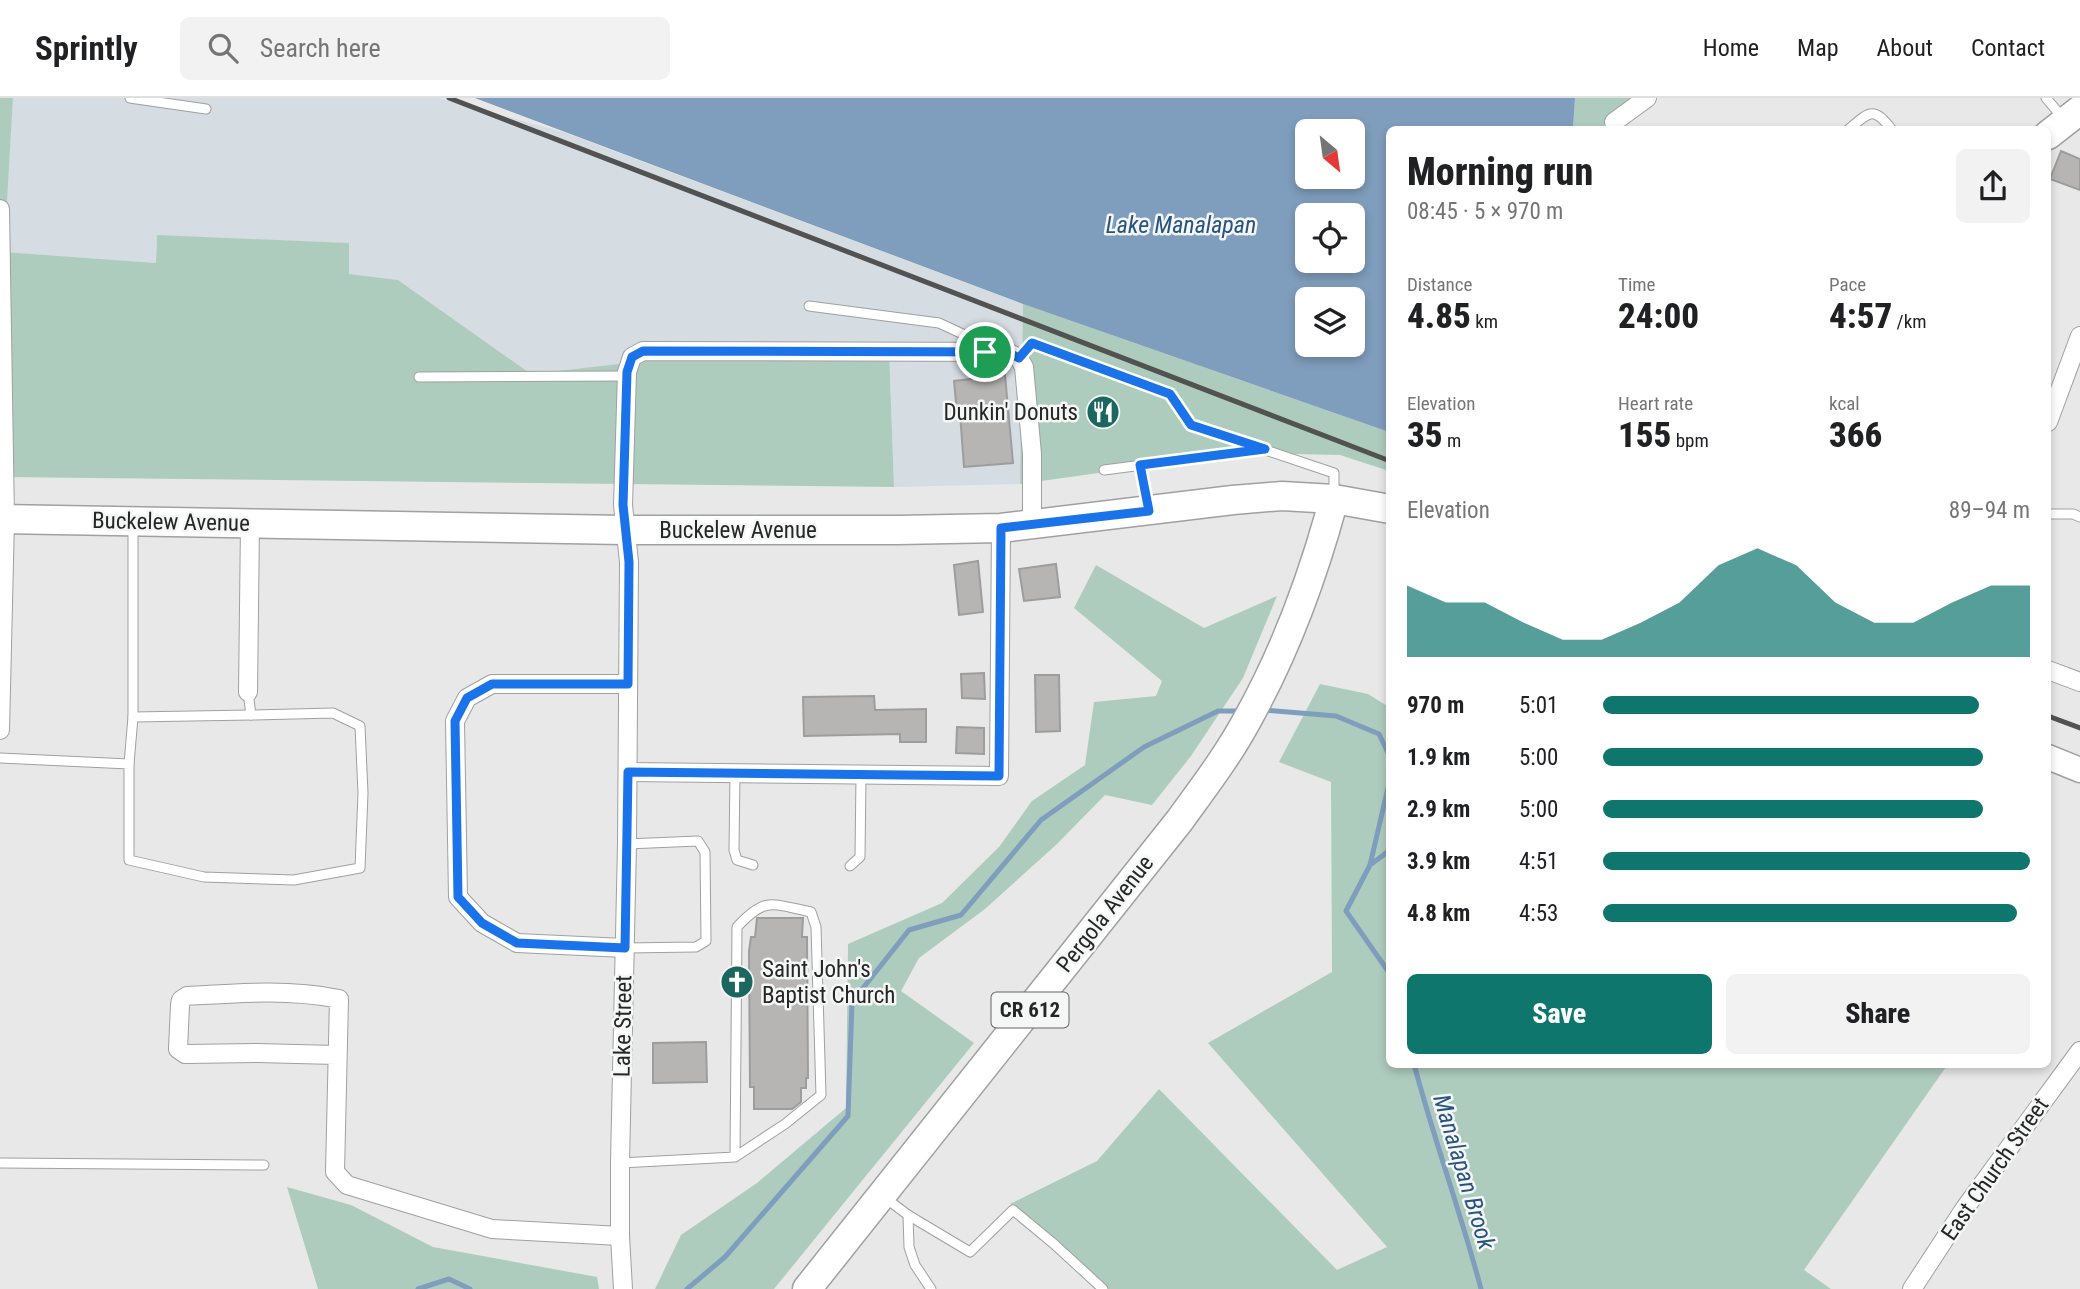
<!DOCTYPE html>
<meta charset="utf-8">
<style>
:root{--surface:#fff;--page:#f2f2f2;--text:#202124;--muted:#757577;--line:#e0e0e0;--accent:#0f766e}
body{margin:0;font-family:"Roboto Condensed",sans-serif;background:var(--page);color:var(--text);height:100vh;display:flex;flex-direction:column;font-size:26px;white-space:nowrap}
*{box-sizing:border-box;margin:0}
p{font-size:23px;color:var(--muted)}
.icon{flex:none;width:38px;height:38px;fill:none;stroke:currentColor;stroke-width:2;stroke-linecap:round;stroke-linejoin:round}
.map{position:relative;flex:1;overflow:hidden}
.sheet{position:absolute;left:1386px;top:28px;width:665px;height:942px;display:flex;flex-direction:column;background:var(--surface);border-radius:10px;box-shadow:0 4px 10px #0003}
.sheet>*{flex:none}
.needle{width:46px;rotate:151deg}
.buttons{position:absolute;left:1295px;top:21px;display:grid;gap:14px}
.buttons a{display:grid;place-items:center;width:70px;height:70px;border-radius:10px;background:var(--surface);box-shadow:0 4px 10px #0003;font-size:35px}
.pin{position:absolute;display:grid;place-items:center;width:60px;height:60px;color:#fff;margin:-30px;border:4px solid #fff;border-radius:50%;box-shadow:0 2px 7px #0007}
.round{display:grid;place-items:center;flex:none;width:74px;height:74px;border-radius:10px;background:var(--page)}
.head{display:flex;align-items:center;justify-content:space-between;height:119px;padding:0 21px}
h1{font-size:38px;font-weight:800;line-height:52px}
.metrics{display:grid;grid-template-columns:repeat(3,1fr);gap:10px;height:119px;padding:7px 21px}
.metrics div{display:grid;align-content:center}
.metrics b{font-size:35px;font-weight:800}
.metrics small{font-size:19px;font-weight:400}
.metrics p{font-size:19px}
.chart{height:196px;padding:14px 21px}
.chart p{display:flex;justify-content:space-between}
.chart svg{width:100%;height:126px;margin-top:7px;fill:var(--accent);opacity:.7}
.primary-button{display:flex;gap:14px;margin-top:auto;padding:14px 21px}
.primary-button a{flex:1;height:80px;border-radius:10px;background:var(--accent);color:#fff;font-size:28px;font-weight:800;line-height:80px;text-align:center}
.primary-button a+a{background:var(--page);color:var(--text)}
ul{padding:0 21px;list-style:none;font-size:23px}
li{display:grid;grid-template-columns:112px 84px 1fr;align-items:center;height:52px}
li i{height:18px;border-radius:9px;background:var(--accent)}
header{display:flex;align-items:center;gap:42px;box-sizing:border-box;height:98px;padding:0 35px;background:var(--surface);border-bottom:2px solid var(--line)}
header strong{font-size:33px}
nav{display:flex;gap:38px;margin-inline-start:auto;font-size:24px}
.search{width:490px;height:63px;background:var(--page);display:flex;align-items:center;gap:18px;box-sizing:border-box;padding:0 24px;border-radius:10px;color:var(--muted);font-size:26px}
.map>svg:first-child{display:block}
.built{fill:#d5dce2}
.green{fill:#aeccbd}
.water{fill:#7f9dbc;fill-rule:evenodd}
.lines{fill:none;stroke-linecap:round;stroke-linejoin:round}
.stream{stroke:#7f9dbc;stroke-width:5}
.building{fill:#b6b5b4;stroke:#9e9d9d;stroke-width:2}
.lane-casing{stroke:#9fa0a0;stroke-width:11}
.street-casing{stroke:#9fa0a0;stroke-width:20}
.secondary-casing{stroke:#9fa0a0;stroke-width:27}
.primary-casing{stroke:#9fa0a0;stroke-width:31}
.lane{stroke:#fff;stroke-width:9}
.street{stroke:#fff;stroke-width:18}
.secondary{stroke:#fff;stroke-width:24}
.primary{stroke:#fff;stroke-width:28}
.rail{stroke:#525252;stroke-width:5}
.route-casing{stroke:#fff;stroke-width:14}
.route{stroke:#1a73e8;stroke-width:9}
.labels{text-anchor:middle;dominant-baseline:central;stroke-width:5;stroke-linejoin:round;paint-order:stroke}
.shield{fill:#f5f6f6;stroke:#646464;stroke-width:2}
.shield-label{font-size:21px;font-weight:bold;fill:#262626}
.poi-label{font-size:23px;fill:#262626;stroke:#f5f6f6;text-anchor:end}
.street-label{font-size:23px;fill:#262626;stroke:#f5f6f6}
.water-label{font-size:24px;font-style:italic;fill:#27547f;stroke:#f5f6f6}
</style>
<header>
<strong>Sprintly</strong>
<div class="search"><svg class="icon" aria-label="search" viewBox="0 0 24 24"><circle cx="10" cy="10" r="6"/><path d="M15 15l6 6"/></svg>Search here</div>
<nav><a>Home</a><a>Map</a><a>About</a><a>Contact</a></nav>
</header>
<div class="map">
<svg width="2080" height="1191" viewBox="0 0 2080 1191">
<rect width="100%" height="100%" fill="#e8e8e9"/>
<path class="built" d="M13,0H438L563,34L1023,206L1020,386L894,389L889,252H741L531,276L398,182L348,176L349,145L157,138L156,165L3,154Z"/>
<g class="green">
<path d="M0,0H13L4,154L156,165L157,137L349,145V176L398,182L531,276L741,252L889,251L894,389L0,379Z"/>
<path d="M1575,0H1646L1600,31L1573,32Z"/>
<path d="M1023,206L1389,334V373L1340,357L1241,355L1020,386Z"/>
<path d="M1096,467L1204,530L1277,498L1243,580L1191,658L1152,707L1105,697L1057,746L985,811L919,860L901,893L974,945L774,1191H655L681,1137L757,1085L846,1010L848,846L942,805L999,749L1032,703L1085,667L1094,604L1156,598L1162,583L1074,510Z"/>
<path d="M1320,586L1368,596L1389,609L1390,966H1948L1804,1172L1831,1191H1095L1010,1106L1097,1063L1159,991L1337,1172L1387,1149L1208,945L1332,874L1331,684L1279,664Z"/>
<path d="M287,1089L351,1107L433,1149L597,1179L599,1191H318Z"/>
</g>
<path class="water" d="M475,0H1575L1573,31L1390,32L1389,334L1023,206ZM1307,33H1353V79H1307ZM1307,117H1353V163H1307ZM1307,201H1353V247H1307Z"/>
<g class="lines">
<g class="stream">
<path d="M1264,612L1336,618L1379,636L1390,659"/>
<path d="M1390,752L1370,767L1346,813L1390,876"/>
<path d="M1370,767L1390,681"/>
<path d="M1414,966C1434,1042 1461,1115 1481,1191"/>
<path d="M418,1191L449,1181L470,1191"/>
<path d="M687,1191L725,1159L848,1018L852,904L909,832L961,817L1041,722L1144,649L1218,613H1240"/>
</g>
</g>
<g class="building">
<path d="M2061,53L2080,61V92L2050,81Z"/>
<path d="M1005,277L1013,365L964,369L960,315H957L954,283Z"/>
<path d="M978,463L983,514L959,517L954,467Z"/>
<path d="M1056,466L1060,499L1024,503L1019,471Z"/>
<path d="M984,575L985,601L962,600L961,576Z"/>
<path d="M1035,577H1059L1060,633L1036,634Z"/>
<path d="M874,598L875,612L926,611V644H900V636L804,638L803,599Z"/>
<path d="M957,629L984,630V656L956,655Z"/>
<path d="M757,820H803L802,839H807L808,980H806V990H801V1004L792,1011H754V989H750L749,853L751,839H755Z"/>
<path d="M706,944L707,984L653,985V945Z"/>
</g>
<g class="lines">
<defs>
<g id="lane">
<path d="M130,0L206,11"/>
<path d="M2046,0L2063,20"/>
<path d="M1848,32C1869,14 1873,7 1892,32"/>
<path d="M809,208L939,225L967,238L984,253"/>
<path d="M1019,260L1032,245L1170,296L1191,327L1334,375V399"/>
<path d="M419,279L627,278"/>
<path d="M1140,367L1148,408"/>
<path d="M1104,372L1259,352"/>
<path d="M2048,416H2073L2080,419"/>
<path d="M133,619V428"/>
<path d="M0,660L129,666V762L204,779L294,782L360,770L363,695L360,628L333,615L251,617L248,594"/>
<path d="M129,666L133,619L251,617"/>
<path d="M735,674L734,752L737,762L753,767"/>
<path d="M850,768L860,759L861,677"/>
<path d="M625,850L696,849L706,843L705,754L698,743L627,746"/>
<path d="M0,1065L264,1067"/>
<path d="M620,1065L735,1059L785,1026L821,997L816,829L811,814C771,806 766,798 737,829L735,1059"/>
<path d="M884,1099L908,1117L970,1154L1013,1112L1054,1146L1103,1191"/>
<path d="M908,1117L909,1149L915,1167L931,1191"/>
</g>
<g id="street">
<path d="M1614,24L1647,0"/>
<path d="M0,111L5,421L0,632"/>
<path d="M2048,324L2080,238"/>
<path d="M2048,572L2080,584"/>
<path d="M248,594L250,425"/>
<path d="M628,674L999,678L1001,430"/>
<path d="M625,850L517,845L482,825L458,799L455,623L467,600L492,586H628"/>
<path d="M336,957L257,955L185,956L178,951L180,907L181,902L187,898C238,895 289,891 339,901L335,1074L347,1087L492,1131L620,1138"/>
<path d="M623,1191L620,1138V1065L627,746L629,464L623,407L627,274L632,259L643,253L1007,254L1019,260L1024,269L1032,356V427"/>
<path d="M1912,1191L1965,1110L2080,953"/>
</g>
<path id="secondary" d="M2048,659L2080,672"/>
<g id="primary">
<path d="M2048,37L2080,12"/>
<path d="M0,421L624,432H898L1001,430L1233,402L1282,398L1334,401L1390,411"/>
<path d="M807,1191L1180,722C1203,690 1227,659 1246,624C1286,553 1313,479 1334,401"/>
</g>
</defs>
<use href="#lane" class="lane-casing"/>
<use href="#street" class="street-casing"/>
<use href="#secondary" class="secondary-casing"/>
<use href="#primary" class="primary-casing"/>
<use href="#lane" class="lane"/>
<use href="#street" class="street"/>
<use href="#secondary" class="secondary"/>
<use href="#primary" class="primary"/>
<g class="rail">
<path d="M449,0L1390,363"/>
<path d="M2048,618L2080,630"/>
</g>
</g>
<g class="lines">
<defs>
<path id="route" d="M1032,245L1170,296L1191,327L1265,351L1140,367L1149,413L1001,430L999,678L628,674L625,850L517,845L482,825L458,799L455,623L467,600L492,586H628L629,464L623,407L627,274L632,259L643,253L1007,254L1019,260Z"/>
</defs>
<use href="#route" class="route-casing"/>
<use href="#route" class="route"/>
</g>
<defs>
<symbol id="restaurant-disc" viewBox="-11 -11 22 22"><circle r="9.5" fill="#1b665e" stroke="#f5f6f6"/><path d="M-5-6h1v4h1v-4h1v4h1v-4h1v5L-1.5 .5V6h-2V.5L-5-1ZM5-6V6H3V1.5H1.5Q1.5-4 5-6Z" fill="#fff"/></symbol>
<symbol id="church-disc" viewBox="-11 -11 22 22"><circle r="9.5" fill="#1b665e" stroke="#f5f6f6"/><path d="M-1.2-6h2.4v3.5h3.3v2.4h-3.3V6h-2.4V-.1h-3.3v-2.4h3.3Z" fill="#fff"/></symbol>
</defs>
<g fill-rule="evenodd">
<use href="#restaurant-disc" x="1084" y="295" width="38" height="38"/>
<use href="#church-disc" x="718" y="865" width="38" height="38"/>
</g>
<g class="labels">
<rect class="shield" x="991.5" y="894.5" width="77" height="35" rx="5"/>
<g class="shield-label">
<text x="1030" y="912">CR 612</text>
</g>
<g class="poi-label">
<text x="1078" y="314">Dunkin' Donuts</text>
<text x="762" y="871" text-anchor="start">Saint John's<tspan x="762" dy="26">Baptist Church</tspan></text>
</g>
<g class="street-label">
<text transform="translate(171 424) rotate(1)">Buckelew Avenue</text>
<text x="738" y="432">Buckelew Avenue</text>
<text transform="translate(1105 816) rotate(-52)">Pergola Avenue</text>
<text transform="translate(623 928) rotate(-89)">Lake Street</text>
<text transform="translate(1995 1071) rotate(-55)">East Church Street</text>
</g>
<g class="water-label">
<text x="1181" y="127">Lake Manalapan</text>
<text transform="translate(1464 1074) rotate(73)">Manalapan Brook</text>
</g>
</g>
</svg>
<div class="buttons">
<a><svg class="needle" viewBox="-14 -14 28 28"><path d="M0-13l5 13h-10z" fill="#e53935"/><path d="M0 13l5-13h-10z" fill="#757577"/></svg></a>
<a><svg class="icon" aria-label="locate" viewBox="0 0 24 24"><circle cx="12" cy="12" r="6"/><path d="M12 2v4M12 18v4M2 12h4M18 12h4"/></svg></a>
<a><svg class="icon" aria-label="layers" viewBox="0 0 24 24"><path d="M12 4l9 5-9 5-9-5zM3 14l9 5 9-5"/></svg></a>
</div>
<div class="pin" style="left:985px;top:254px;background:#1e9e55"><svg class="icon" aria-label="arrive" viewBox="0 0 24 24"><path d="M6 21V4h12l-3 4 3 4H6"/></svg></div>
<section class="sheet">
<div class="head"><div><h1>Morning run</h1><p>08:45 · 5 × 970 m</p></div><a class="round"><svg class="icon" aria-label="share" viewBox="0 0 24 24"><path d="M12 15V3M7 8l5-5 5 5M5 13v7h14v-7"/></svg></a></div>
<div class="metrics">
<div><p>Distance</p><b>4.85<small> km</small></b></div>
<div><p>Time</p><b>24:00</b></div>
<div><p>Pace</p><b>4:57<small> /km</small></b></div>
</div>
<div class="metrics">
<div><p>Elevation</p><b>35<small> m</small></b></div>
<div><p>Heart rate</p><b>155<small> bpm</small></b></div>
<div><p>kcal</p><b>366</b></div>
</div>
<div class="chart"><p><span>Elevation</span>89–94 m</p>
<svg viewBox="0 0 160 44" preserveAspectRatio="none"><path d="M0 44V19L10 25L20 25L30 32L40 38L50 38L60 32L70 25L80 12L90 6L100 12L110 25L120 32L130 32L140 25L150 19L160 19V44z"/></svg>
</div>
<ul>
<li><b>970 m</b>5:01<i style="width:88%"></i></li>
<li><b>1.9 km</b>5:00<i style="width:89%"></i></li>
<li><b>2.9 km</b>5:00<i style="width:89%"></i></li>
<li><b>3.9 km</b>4:51<i style="width:100%"></i></li>
<li><b>4.8 km</b>4:53<i style="width:97%"></i></li>
</ul>
<div class="primary-button"><a>Save</a><a>Share</a></div>
</section>
</div>
